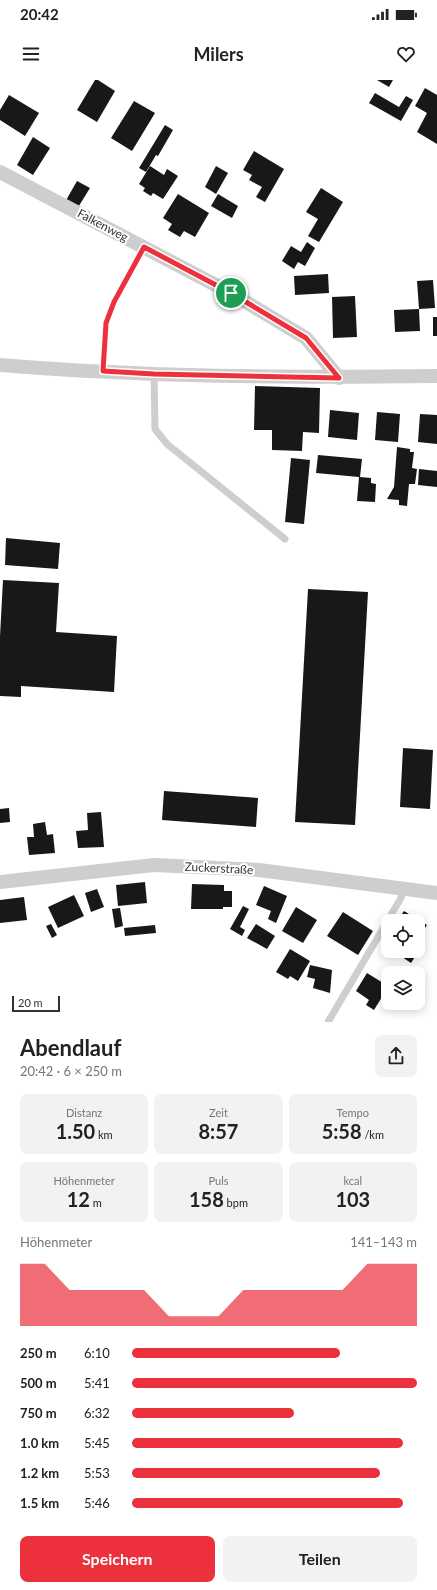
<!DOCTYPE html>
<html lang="de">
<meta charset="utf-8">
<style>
:root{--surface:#fff;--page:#f2f2f2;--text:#222;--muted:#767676;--accent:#ec303c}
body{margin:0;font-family:Lato,sans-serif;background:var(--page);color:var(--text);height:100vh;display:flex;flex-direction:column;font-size:15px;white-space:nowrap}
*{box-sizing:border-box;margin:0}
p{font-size:13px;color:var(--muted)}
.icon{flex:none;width:22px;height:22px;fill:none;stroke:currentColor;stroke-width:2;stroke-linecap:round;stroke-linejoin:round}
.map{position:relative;height:942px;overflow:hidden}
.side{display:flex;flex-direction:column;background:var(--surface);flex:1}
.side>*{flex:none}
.tools{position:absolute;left:381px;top:834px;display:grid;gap:8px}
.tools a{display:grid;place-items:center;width:44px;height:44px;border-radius:8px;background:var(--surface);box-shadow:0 2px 10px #0003;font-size:20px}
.scale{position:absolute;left:12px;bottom:10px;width:48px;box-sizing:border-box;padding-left:4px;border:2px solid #313131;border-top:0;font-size:11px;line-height:14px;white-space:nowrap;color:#313131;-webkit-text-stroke:3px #fff;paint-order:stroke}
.pin{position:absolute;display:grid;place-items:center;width:34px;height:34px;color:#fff;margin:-17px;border:2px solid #fff;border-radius:50%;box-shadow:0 1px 4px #0007}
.round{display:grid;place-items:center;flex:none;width:42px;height:42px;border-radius:8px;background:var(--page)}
.overview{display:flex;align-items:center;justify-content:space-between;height:68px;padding:0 20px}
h1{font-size:22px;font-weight:700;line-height:30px}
.metrics{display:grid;grid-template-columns:repeat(3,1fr);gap:6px;height:68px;padding:4px 20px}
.metrics div{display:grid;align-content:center;border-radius:8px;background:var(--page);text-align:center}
.metrics b{font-size:20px;font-weight:700}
.metrics small{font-size:11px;font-weight:400}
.metrics p{font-size:11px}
.chart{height:112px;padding:8px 20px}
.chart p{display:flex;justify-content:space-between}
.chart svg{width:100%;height:72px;margin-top:4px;fill:var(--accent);opacity:.7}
.action{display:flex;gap:8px;margin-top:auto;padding:8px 20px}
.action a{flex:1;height:46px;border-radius:8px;background:var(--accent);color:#fff;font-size:16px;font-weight:700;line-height:46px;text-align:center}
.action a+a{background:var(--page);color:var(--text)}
ul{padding:0 20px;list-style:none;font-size:13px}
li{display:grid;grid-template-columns:64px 48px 1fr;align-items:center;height:30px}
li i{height:10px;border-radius:5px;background:var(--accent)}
.status{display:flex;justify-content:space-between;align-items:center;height:28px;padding:0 20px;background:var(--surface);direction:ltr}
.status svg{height:11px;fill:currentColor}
header{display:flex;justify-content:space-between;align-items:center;height:52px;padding:0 20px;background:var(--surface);font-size:18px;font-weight:700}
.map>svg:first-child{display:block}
.building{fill:#181818}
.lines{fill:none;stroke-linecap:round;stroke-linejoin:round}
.lane{stroke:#cecece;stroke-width:7}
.street{stroke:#cecece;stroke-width:14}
.route-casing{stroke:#fff;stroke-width:8}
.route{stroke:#ec303c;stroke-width:5}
.labels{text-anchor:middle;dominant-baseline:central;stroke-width:4;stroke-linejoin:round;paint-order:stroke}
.street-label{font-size:12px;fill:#313131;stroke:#fff}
</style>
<div class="status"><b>20:42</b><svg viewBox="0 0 49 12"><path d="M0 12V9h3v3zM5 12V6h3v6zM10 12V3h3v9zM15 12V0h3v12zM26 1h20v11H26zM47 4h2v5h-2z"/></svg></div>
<header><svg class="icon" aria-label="menu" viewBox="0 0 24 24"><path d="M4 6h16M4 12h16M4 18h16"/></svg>Milers<svg class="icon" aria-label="heart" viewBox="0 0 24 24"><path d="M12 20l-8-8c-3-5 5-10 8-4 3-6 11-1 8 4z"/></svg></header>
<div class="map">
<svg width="437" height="942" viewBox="0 0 437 942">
<rect width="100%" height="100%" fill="#fff"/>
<g class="building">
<path d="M95,0H98L115,11L97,42L77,30Z"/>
<path d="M377,0H393L389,7Z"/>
<path d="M425,8L437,15V64L417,52L427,33L415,26Z"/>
<path d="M375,13L399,27L406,16L413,20L401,41L369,23Z"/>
<path d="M9,15L39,33L25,56L0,40V30Z"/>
<path d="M134,21L155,33L132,71L111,58Z"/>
<path d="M165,45L173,50L158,76L156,75L146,92L139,88Z"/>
<path d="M33,57L50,68L33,95L17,85Z"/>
<path d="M254,71L284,89L265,122L256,117L262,107L249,100L252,95L243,90Z"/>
<path d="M150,86L164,95L167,89L178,96L163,119L153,113L151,116L143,111L145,108L139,104Z"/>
<path d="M216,86L228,93L216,114L205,107Z"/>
<path d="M77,101L90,108L77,129L65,122Z"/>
<path d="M321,108L343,122L319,162L308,156L318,139L306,132Z"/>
<path d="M178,114L209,133L195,157L184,151L180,157L168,150L172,144L163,138Z"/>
<path d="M218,114L238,126L232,138L211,126Z"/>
<path d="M307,162L315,168L305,186L298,182L294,189L282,181L291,166L301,172Z"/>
<path d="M328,194L329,213L295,215L294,196Z"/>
<path d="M433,200L435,228L419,229L420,251L395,252L394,230L419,229L417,201Z"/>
<path d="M355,216L357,257L333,258L332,217Z"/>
<rect x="433" y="237" width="4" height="19"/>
<path d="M255,306L320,308L319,353L303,352L302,371L272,370V350H254Z"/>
<path d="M330,330L359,333L357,360L328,357Z"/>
<path d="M377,332L400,334L398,362L375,360Z"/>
<path d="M420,334L437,335V364L418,362Z"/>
<path d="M397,367L410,369V372H414L412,388L417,389L415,404H409L407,426L399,425V420L387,419L394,407Z"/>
<path d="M318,375L362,379L360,397L371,398V403L376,404L375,422L357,421L359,397L316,393Z"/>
<path d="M291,378L310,380L304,444L285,442Z"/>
<path d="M419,389L437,391V407L418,405Z"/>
<path d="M6,458L60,463L58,489L5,485Z"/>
<path d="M3,500L59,503L56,552L117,556L114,612L21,606V617L0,616V556Z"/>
<path d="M308,509L368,512L355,745L295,742Z"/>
<path d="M403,668L433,670L430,729L400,727Z"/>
<path d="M164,711L258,718L256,747L162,740Z"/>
<path d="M9,728L10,742L0,743V729Z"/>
<path d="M101,732L104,767L78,768L76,751L88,750L87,733Z"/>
<path d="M45,742L47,755L53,754L55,773L29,775L27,757H34L33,744Z"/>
<path d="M145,802L147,823L118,826L116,805Z"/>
<path d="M192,804L224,805V811H232V827H223V829H191Z"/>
<path d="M264,806L287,816L276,843L268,839L271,831L256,825Z"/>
<path d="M97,809L104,827L91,832L85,813Z"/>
<path d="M74,815L84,836L58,848L48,827Z"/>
<path d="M24,817L27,840L0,843V820Z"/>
<path d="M243,826L249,829L240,847L245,850L242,856L230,849Z"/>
<path d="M296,827L317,840L303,863L282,851Z"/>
<path d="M120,828L123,846L115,848L112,829Z"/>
<path d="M404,831L427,845L420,855L423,857L418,865V841H397Z"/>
<path d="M343,832L373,851L358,875L327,856Z"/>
<path d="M51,844L57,855L52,858L46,846Z"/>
<path d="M256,844L275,856L267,869L247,858Z"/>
<path d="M155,845L156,853L125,856L124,848Z"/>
<path d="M418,867L420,869L411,883L393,871H418Z"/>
<path d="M290,869L310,881L298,901L290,896L288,899L276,892Z"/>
<path d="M310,885L332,890L330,913L313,908L315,899L307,897Z"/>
<path d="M367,893L388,906V921L382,917L374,930L366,925L369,920L356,911Z"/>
</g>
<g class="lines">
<g class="lane">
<path d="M103,291L106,243L114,222L144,167"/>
<path d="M154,294L155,349L167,364L285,459"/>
<path d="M328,942L401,818L403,808"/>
</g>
<g class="street">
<path d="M0,92L231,213L306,258L339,298"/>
<path d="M0,285C145,297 291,298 437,296"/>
<path d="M0,802L154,785L259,790L437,813"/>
</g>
</g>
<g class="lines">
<defs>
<path id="route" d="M144,167L231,213L306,258L339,298L154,294L103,291L106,243L114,222Z"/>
</defs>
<use href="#route" class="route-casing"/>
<use href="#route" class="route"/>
</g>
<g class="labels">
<g class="street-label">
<text transform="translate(103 145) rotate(28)">Falkenweg</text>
<text transform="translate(219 788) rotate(3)">Zuckerstraße</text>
</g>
</g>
</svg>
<div class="tools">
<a><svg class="icon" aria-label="locate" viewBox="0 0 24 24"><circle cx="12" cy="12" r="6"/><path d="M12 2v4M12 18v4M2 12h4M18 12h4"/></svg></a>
<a><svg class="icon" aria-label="layers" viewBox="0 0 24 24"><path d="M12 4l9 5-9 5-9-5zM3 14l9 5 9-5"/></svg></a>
</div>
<div class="scale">20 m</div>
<div class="pin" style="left:231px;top:213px;background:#1e9e55"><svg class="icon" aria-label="arrive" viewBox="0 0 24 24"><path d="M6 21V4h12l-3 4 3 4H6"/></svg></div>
</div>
<section class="side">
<div class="overview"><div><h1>Abendlauf</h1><p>20:42 · 6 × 250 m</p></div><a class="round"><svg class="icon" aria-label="share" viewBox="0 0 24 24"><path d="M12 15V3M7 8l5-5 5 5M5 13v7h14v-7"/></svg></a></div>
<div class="metrics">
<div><p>Distanz</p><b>1.50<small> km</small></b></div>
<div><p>Zeit</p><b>8:57</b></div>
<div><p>Tempo</p><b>5:58<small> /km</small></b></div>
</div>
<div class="metrics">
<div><p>Höhenmeter</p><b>12<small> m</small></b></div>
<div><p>Puls</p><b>158<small> bpm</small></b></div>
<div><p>kcal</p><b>103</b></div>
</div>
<div class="chart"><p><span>Höhenmeter</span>141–143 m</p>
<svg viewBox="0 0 160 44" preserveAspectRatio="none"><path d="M0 44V6L10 6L20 22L30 22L40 22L50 22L60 38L70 38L80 38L90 22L100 22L110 22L120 22L130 22L140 6L150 6L160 6V44z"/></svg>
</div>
<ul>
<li><b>250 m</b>6:10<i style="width:73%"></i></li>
<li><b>500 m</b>5:41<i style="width:100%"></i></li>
<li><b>750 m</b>6:32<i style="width:57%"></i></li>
<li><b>1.0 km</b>5:45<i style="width:95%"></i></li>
<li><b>1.2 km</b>5:53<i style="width:87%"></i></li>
<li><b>1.5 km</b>5:46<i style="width:95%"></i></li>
</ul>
<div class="action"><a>Speichern</a><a>Teilen</a></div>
</section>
